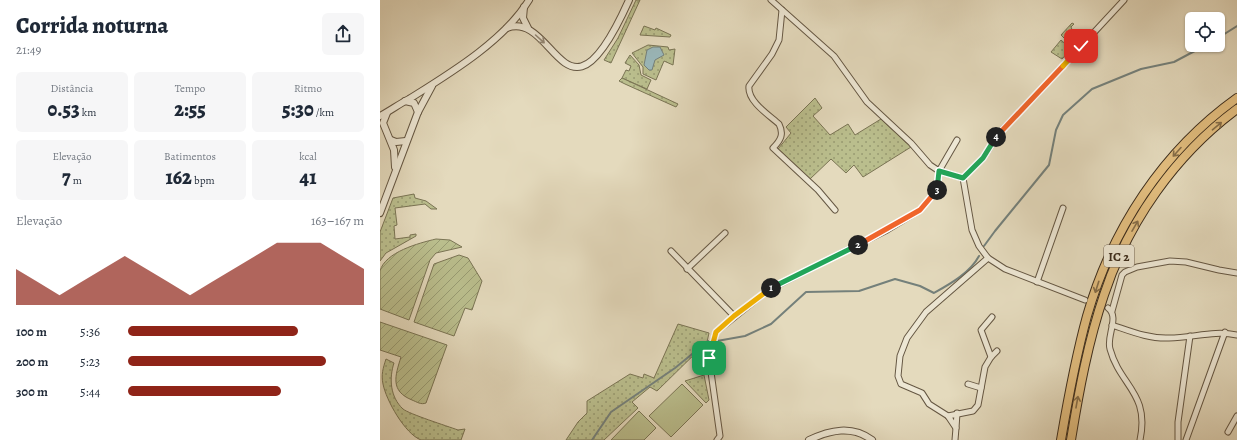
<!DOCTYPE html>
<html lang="pt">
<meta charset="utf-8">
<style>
:root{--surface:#fff;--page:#f6f6f7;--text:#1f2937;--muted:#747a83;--accent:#8f2418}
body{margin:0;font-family:Alegreya,serif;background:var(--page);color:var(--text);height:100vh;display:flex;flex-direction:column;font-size:15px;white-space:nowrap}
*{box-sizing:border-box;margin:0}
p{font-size:13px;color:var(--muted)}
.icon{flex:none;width:22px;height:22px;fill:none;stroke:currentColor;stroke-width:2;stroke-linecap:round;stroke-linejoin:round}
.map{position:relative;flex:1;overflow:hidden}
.sheet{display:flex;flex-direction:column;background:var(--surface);width:380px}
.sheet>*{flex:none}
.tools{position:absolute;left:805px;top:12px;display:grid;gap:8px}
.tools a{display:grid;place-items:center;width:40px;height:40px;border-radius:6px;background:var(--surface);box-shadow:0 1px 3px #0004;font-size:20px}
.pin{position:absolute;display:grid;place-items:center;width:34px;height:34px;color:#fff;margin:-17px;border-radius:8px;box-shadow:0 2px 6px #0006}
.km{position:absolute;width:20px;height:20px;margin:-10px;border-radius:50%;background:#222;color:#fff;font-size:11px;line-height:20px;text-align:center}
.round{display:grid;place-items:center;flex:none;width:42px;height:42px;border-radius:6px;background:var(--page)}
.overview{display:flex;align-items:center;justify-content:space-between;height:68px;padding:0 16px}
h1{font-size:22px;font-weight:800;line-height:30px}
.figures{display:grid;grid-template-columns:repeat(3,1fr);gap:6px;height:68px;padding:4px 16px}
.figures div{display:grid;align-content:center;border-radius:6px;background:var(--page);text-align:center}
.figures b{font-size:20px;font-weight:800}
.figures small{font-size:11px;font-weight:400}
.figures p{font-size:11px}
.chart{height:112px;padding:8px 16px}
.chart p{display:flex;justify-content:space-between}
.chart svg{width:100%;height:72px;margin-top:4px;fill:var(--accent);opacity:.7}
ul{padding:0 16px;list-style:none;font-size:13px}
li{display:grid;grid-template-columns:64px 48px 1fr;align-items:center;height:30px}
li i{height:10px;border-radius:5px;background:var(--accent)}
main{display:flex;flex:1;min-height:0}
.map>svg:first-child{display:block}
.grass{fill:url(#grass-dots);stroke:#7a7454}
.garden{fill:url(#garden-furrows);stroke:#7a7454}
.pitch{fill:#babe8d;stroke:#7a7454}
.water{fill:#9ab8bb;stroke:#74807b}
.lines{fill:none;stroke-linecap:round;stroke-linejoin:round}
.stream{stroke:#74807b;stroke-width:2}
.minor-casing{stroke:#655743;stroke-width:7}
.tertiary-casing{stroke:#655743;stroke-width:8}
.trunk-casing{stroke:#3b2b1a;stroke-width:10}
.minor{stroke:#ede7d4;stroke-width:5}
.tertiary{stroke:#ede7d4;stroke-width:6}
.trunk{stroke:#e2bd7e;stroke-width:8}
.oneway{stroke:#948977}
.oneway2{stroke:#866d47}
.split-1-casing{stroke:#fff;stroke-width:8}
.split-2-casing{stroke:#fff;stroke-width:8}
.split-3-casing{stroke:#fff;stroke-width:8}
.split-4-casing{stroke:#fff;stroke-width:8}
.split-5-casing{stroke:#fff;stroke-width:8}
.split-6-casing{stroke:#fff;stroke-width:8}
.split-1{stroke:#f5b400;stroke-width:5}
.split-2{stroke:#22a559;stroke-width:5}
.split-3{stroke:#f0652b;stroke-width:5}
.split-4{stroke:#22a559;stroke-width:5}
.split-5{stroke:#f0652b;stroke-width:5}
.split-6{stroke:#f5b400;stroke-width:5}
.labels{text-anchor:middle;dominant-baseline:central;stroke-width:4;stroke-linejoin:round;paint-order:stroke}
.shield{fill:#ede7d4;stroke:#706352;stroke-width:1}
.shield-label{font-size:13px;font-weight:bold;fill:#3b2b1a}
</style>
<main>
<section class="sheet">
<div class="overview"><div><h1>Corrida noturna</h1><p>21:49</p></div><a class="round"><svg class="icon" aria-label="share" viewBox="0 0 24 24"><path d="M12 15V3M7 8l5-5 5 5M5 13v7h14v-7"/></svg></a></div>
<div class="figures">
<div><p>Distância</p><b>0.53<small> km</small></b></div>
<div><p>Tempo</p><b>2:55</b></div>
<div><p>Ritmo</p><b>5:30<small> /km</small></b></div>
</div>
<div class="figures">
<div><p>Elevação</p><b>7<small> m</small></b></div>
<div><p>Batimentos</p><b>162<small> bpm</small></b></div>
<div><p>kcal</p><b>41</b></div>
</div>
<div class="chart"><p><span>Elevação</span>163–167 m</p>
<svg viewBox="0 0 160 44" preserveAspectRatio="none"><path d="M0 44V22L10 30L20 38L30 30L40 22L50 14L60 22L70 30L80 38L90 30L100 22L110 14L120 6L130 6L140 6L150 14L160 22V44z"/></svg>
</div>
<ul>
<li><b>100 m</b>5:36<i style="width:72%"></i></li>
<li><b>200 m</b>5:23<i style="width:84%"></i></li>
<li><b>300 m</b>5:44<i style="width:65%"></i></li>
</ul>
</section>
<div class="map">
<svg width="857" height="440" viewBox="0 0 857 440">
<defs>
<pattern id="grass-dots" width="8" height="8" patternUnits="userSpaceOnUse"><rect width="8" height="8" fill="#babe8d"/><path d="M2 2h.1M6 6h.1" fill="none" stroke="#989b72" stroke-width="1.8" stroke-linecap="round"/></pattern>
<pattern id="garden-furrows" width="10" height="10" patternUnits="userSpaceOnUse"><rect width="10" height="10" fill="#babe8d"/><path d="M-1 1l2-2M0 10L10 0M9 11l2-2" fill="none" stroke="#989b72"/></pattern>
</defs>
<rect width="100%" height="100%" fill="#e4dabd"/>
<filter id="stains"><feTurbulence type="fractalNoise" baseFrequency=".005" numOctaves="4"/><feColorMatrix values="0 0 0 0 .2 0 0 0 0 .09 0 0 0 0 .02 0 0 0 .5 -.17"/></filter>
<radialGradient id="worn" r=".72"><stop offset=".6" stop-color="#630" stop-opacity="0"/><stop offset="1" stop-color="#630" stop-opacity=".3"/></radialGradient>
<g class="grass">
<path d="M256,0H260L231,63L224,60L238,38Z"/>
<path d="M692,23L694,24L691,27L693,32L700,39L693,47L681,35Z"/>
<path d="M264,26L275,30L276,28L291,35L290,37L260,35Z"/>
<path d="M681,40L691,49L682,59L671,52Z"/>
<path d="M268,45L288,47L289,50L295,49L293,65L284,61L276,80L263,74V67L252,53Z"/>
<path d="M250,55L259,65L261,75L271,80L267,89L242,78L246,70L249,71L251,66L245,63Z"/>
<path d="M242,78L298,104L296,107L245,84L239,81Z"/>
<path d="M435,98L442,108L433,116L450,135L468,124L475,135L501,119L531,147L483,177L474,165L466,173L451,159L430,179L398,149L411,133L406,127Z"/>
<path d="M34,194L35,198L46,201L57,209H51L45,204L15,208L17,225L14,226L15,239L30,237V235L36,234V236L6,253L0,261V232L13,198Z"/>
<path d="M298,324L329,333L327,342L277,391L270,387L252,402L258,408L224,440H186L198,422L207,413V401L250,374L263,378L264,374L274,378Z"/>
<path d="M6,359L14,363C9,378 10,397 23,409C29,414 67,426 78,430L85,429L81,440C71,440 49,440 41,440C25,434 6,400 3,384C1,375 3,368 6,359Z"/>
<path d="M324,375L329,400L326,403L305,381Z"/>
</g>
<g class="garden">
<path d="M56,239L70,240L82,247L56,253L50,260L29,320L0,309C0,299 0,280 0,271C5,252 39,243 56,239Z"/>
<path d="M79,255L88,258L102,281L92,310L85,308L74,336L34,322L54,264Z"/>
<path d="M0,322L67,345L46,403C41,405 37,402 32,400C10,391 15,376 21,357L0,350Z"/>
</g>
<g class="pitch">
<path d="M302,384L323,405L291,437L269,416Z"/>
<path d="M259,411L276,428L264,440H231Z"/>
</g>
<path class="water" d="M273,47H280L284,55L275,60L272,70H269L264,65L267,50Z"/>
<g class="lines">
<g class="stream">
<path d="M838,38L857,26"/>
<path d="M604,246L615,231L669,165L676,130L683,115L712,89L761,69L794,62L826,45"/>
<path d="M337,341L365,336L391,324L426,292L479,291L515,279L540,286L554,293C570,284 590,273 599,256"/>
<path d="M212,440L231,412L295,368L328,341"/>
</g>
<defs>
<g id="minor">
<path d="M391,0L454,56L487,102L531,143L550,165L559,171L583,178"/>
<path d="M402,10L399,40L392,54L369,86C367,101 389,115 399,124C404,134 401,140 393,148L438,190L455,210"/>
<path d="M583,178L603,158L619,133L655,96L744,0"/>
<path d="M583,178L592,230L599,246L608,258L625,269L705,300"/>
<path d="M291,251L354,316"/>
<path d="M307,269L345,233"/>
<path d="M657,282L683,208"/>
<path d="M728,308C740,317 726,336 730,349C740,386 770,393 760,440"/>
<path d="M732,311L742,275L745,272L757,267L790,261L806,262L839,270L857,273"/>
<path d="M732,325C750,331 769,339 789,338C813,338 833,330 857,335"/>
<path d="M611,357L601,330L612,317"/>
<path d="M588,384L601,388"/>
<path d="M568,416L593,411L598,405L605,367L611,357L617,351"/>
<path d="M576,428L577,413"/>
<path d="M848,432L857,416"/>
<path d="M337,440L340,436L329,358L336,332L388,290L507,230L540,210L558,189L559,171L577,140"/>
<path d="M575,440L576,428L568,416L549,404L542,393L521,384L518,376L520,356L527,338L546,312L608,258"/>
<path d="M798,440V422L810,336"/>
<path d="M806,440L845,332"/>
</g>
<g id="tertiary">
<path d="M144,7L143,18L148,28"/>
<path d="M127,28C176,10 185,143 249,0"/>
<path d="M25,101L34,103L38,112"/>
<path d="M7,113L3,123L14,150L15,167"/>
<path d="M0,116C10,111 19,104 29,99C69,74 124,41 149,0"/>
<path d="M11,140L16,142L26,141"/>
<path d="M0,213L38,112L52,86"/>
<path d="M429,440C450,430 472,425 492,440"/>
</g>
<g id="trunk">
<path d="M681,440C688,399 696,356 707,316C732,229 783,151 857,98"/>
<path d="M691,440C699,391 708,342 724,295C748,222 795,155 857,109"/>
</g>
</defs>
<use href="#minor" class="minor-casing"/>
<use href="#tertiary" class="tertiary-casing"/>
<use href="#trunk" class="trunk-casing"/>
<use href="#minor" class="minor"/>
<use href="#tertiary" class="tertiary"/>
<use href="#trunk" class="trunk"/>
</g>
<defs><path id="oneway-shaft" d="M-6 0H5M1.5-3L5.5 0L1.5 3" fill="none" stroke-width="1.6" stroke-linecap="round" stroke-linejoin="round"/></defs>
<use class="oneway" href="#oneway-shaft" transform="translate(160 39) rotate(42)"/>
<g class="oneway2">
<use href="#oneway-shaft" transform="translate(837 126) rotate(-40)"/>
<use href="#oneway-shaft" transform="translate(797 152) rotate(132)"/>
<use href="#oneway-shaft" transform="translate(755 226) rotate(-60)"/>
<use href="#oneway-shaft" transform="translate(717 287) rotate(108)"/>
<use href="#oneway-shaft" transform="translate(697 402) rotate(-80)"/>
</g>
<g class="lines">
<defs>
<path id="split-1" d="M329,358L336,332L354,316L391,288"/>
<path id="split-2" d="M391,288L478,245"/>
<path id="split-3" d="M478,245L540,210L557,190"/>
<path id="split-4" d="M557,190L559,171L583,178L603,158L616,137"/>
<path id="split-5" d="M616,137L683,66"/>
<path id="split-6" d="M683,66L701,46"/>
</defs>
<use href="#split-1" class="split-1-casing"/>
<use href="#split-2" class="split-2-casing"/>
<use href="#split-3" class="split-3-casing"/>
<use href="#split-4" class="split-4-casing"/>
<use href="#split-5" class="split-5-casing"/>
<use href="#split-6" class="split-6-casing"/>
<use href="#split-1" class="split-1"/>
<use href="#split-2" class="split-2"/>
<use href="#split-3" class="split-3"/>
<use href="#split-4" class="split-4"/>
<use href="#split-5" class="split-5"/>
<use href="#split-6" class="split-6"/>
</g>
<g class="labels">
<rect class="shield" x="724" y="245" width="30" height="22" rx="3"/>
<g class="shield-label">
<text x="739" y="256">IC 2</text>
</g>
</g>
<rect width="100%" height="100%" filter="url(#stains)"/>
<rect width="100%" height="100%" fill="url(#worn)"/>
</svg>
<div class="tools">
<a><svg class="icon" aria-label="locate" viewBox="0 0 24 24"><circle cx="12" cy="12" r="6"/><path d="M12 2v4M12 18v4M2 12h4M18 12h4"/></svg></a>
</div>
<div class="pin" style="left:329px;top:358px;background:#1e9e55"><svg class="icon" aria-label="arrive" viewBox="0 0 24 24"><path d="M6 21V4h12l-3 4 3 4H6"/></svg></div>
<div class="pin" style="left:701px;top:46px;background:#d93025"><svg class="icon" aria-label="check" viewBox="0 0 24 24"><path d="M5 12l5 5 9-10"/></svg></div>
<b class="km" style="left:391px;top:288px">1</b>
<b class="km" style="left:478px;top:245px">2</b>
<b class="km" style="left:557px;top:190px">3</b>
<b class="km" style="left:616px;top:137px">4</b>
</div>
</main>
